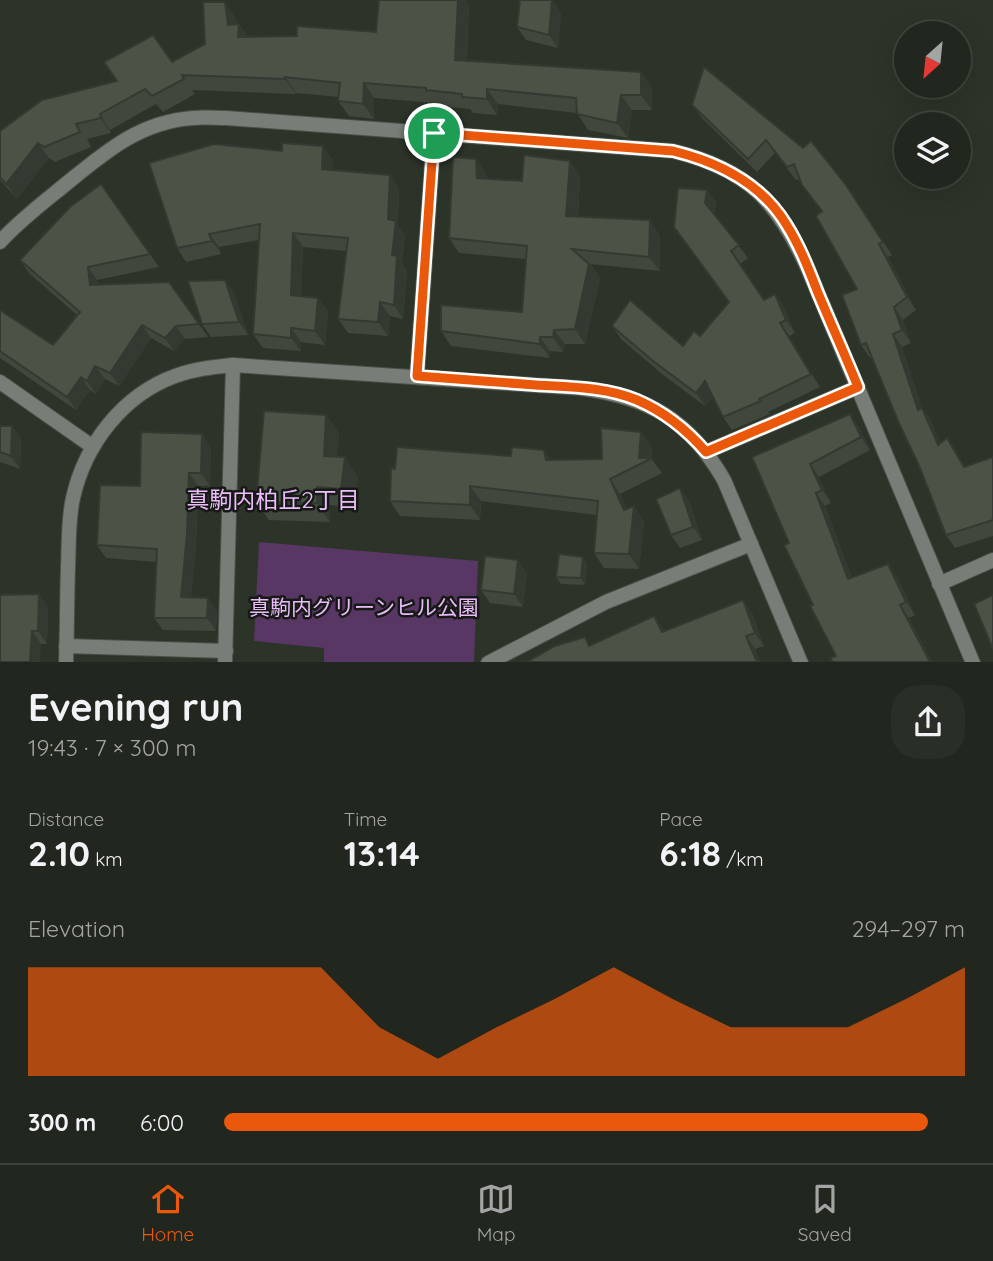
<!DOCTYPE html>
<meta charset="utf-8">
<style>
:root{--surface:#21261e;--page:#292e27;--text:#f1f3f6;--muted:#a2a5a4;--line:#3e433c;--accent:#ea580c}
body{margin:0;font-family:Quicksand,"Noto Sans JP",sans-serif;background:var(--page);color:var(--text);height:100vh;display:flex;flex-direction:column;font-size:26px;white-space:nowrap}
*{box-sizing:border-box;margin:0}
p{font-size:23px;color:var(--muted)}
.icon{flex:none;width:38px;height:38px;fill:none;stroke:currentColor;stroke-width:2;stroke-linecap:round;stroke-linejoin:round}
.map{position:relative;height:662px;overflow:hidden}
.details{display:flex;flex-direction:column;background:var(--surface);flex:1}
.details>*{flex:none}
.needle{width:46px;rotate:207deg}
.buttons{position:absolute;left:894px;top:21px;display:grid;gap:14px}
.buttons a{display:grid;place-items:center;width:77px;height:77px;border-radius:50%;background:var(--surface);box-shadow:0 7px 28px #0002,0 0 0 2px var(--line);font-size:35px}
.pin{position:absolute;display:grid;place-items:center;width:60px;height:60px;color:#fff;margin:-30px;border:4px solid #fff;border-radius:50%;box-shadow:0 2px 7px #0007}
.round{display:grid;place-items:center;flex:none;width:74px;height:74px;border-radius:28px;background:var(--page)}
.head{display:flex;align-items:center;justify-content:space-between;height:119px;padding:0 28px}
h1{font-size:38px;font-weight:700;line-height:52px}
.figures{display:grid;grid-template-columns:repeat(3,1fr);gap:10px;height:119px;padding:7px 28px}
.figures div{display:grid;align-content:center}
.figures b{font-size:35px;font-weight:700}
.figures small{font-size:19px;font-weight:400}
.figures p{font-size:19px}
.chart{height:196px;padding:14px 28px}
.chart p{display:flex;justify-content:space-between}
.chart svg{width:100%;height:126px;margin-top:7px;fill:var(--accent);opacity:.7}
ul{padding:0 28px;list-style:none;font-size:23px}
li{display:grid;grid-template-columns:112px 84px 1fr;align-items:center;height:52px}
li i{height:18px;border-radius:9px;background:var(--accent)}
.dock{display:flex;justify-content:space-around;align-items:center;height:98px;border-top:2px solid var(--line);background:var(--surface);font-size:19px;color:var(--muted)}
.dock a{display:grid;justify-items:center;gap:4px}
.dock .current{color:var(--accent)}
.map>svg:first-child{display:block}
.green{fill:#593764}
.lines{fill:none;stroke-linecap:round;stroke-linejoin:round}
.minor-casing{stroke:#4a5147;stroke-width:16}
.minor{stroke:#797d77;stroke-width:14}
.wall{fill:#40473d}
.shaded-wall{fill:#343a32}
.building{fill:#4b5347;stroke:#343a32;stroke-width:2}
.route-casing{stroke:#fff;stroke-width:14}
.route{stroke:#ea580c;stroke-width:9}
.labels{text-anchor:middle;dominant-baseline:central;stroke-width:5;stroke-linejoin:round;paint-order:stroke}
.park-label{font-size:21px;fill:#e9bbf8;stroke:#161915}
.neighbourhood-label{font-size:23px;fill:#ecbcfb;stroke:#161915}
</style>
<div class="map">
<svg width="993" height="663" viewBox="0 0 993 663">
<rect width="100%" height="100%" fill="#2c3328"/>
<path class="green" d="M259,542L478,561L474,662H324V648L254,641Z"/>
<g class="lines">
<defs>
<g id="minor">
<path d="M0,242C18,222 40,205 61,188C102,155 137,122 193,118C204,117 215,118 226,118L673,151C747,169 777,200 808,269L973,663"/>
<path d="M417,376L434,133"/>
<path d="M0,382L93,447"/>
<path d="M706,452L858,387"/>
<path d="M939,584L993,560"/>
<path d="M66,646L226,651"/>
<path d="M66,663C67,631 67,599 68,567C69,544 68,520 73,498C85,444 123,395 175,376C194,369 213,367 233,365L579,388C648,397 688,418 724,480L801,663"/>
<path d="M225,663L233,365"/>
<path d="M488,663L606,602L751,544"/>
</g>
</defs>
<use href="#minor" class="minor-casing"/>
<use href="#minor" class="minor"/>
</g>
<g class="wall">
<path d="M552,0L561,13L558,48L526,40L517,27Z"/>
<path d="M469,4L467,60L652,87V110H632L628,138L588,130L577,113L498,104L497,115L473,113L470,109L437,106L435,103L374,98V119L349,116L338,101L339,97L296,93V94L192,90L195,94L163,112L156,104L110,130L111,133L87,139L91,147L55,162L49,158L17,199L0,180V131L117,81L172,62L205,44L236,18L237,24H239L248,37L297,36L376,32Z"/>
<path d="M704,67L846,185L892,255L888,257L916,310L903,320L911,343L902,347L922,408L931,421L940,443L956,451L965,467L993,457V536L955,548L946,535L920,468L872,357L870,358L861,345L857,289L822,212L802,185L799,179L796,180L775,153L757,172L702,118L692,105Z"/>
<path d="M282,151L333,160L332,169L399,188L398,225L405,235L402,264L407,270L403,319L390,316L388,336L348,333L338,319L346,251L303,247L301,296L318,298L328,312L325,345L301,342V351L263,348L253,334L259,240L219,247L221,254L186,262L177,248Z"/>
<path d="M476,159L486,174L487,179L522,181L580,176L578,216L660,235V271L590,264L600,278L585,344H565L563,352L550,351V358L451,346L441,331L522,312L526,259L459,253L449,238Z"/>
<path d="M101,184L159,267L97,280L98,284L169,282L208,337L185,339L174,351L151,338L119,386L105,379L96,394L90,390L76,410L0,358V310L53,345L77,315L29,273L20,260Z"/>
<path d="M707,190L716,203L714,214L748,258L740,264L764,299L775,294L784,307L795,333L789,336L820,387L768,412L770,414L732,430L723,417L713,396L705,406L662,374L621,339L612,326L683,346L700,336L729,302Z"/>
<path d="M234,293L248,335L211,337L202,324Z"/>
<path d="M326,415L339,433L337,457L358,476L354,507L330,505V522L269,520L256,502Z"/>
<path d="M0,426H12L21,439L20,469L0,462Z"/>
<path d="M858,426L870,450L819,477L831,503L825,506L852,578L897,577L915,615L909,618L932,662H833L836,656L813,605L789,543L752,457Z"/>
<path d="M211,447L210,486H198L196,547L191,597L217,611L216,631L163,630L154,618L157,562L106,558L97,545Z"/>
<path d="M652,447L651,458L662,473L620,494L627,509L634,506L644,521L639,569L604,568L594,553L597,515L481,501L480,520L400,516L390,501L395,469L511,456L544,450L551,460L602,459Z"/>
<path d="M680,488L689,501L702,540L680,548L671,535Z"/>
<path d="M583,557L587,564L585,585L561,584L556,577Z"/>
<path d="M527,573L523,607L490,603L481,590Z"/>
<path d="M39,594L48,607L47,644H41L0,662Z"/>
<path d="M752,613L764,646L755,649L760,662H527L591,645L654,616L664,631Z"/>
</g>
<g class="shaded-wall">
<path d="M458,0H466L469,4L466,75L455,60Z"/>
<path d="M552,0L561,13L558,48L549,35Z"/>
<path d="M225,2L236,18L239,41L228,25Z"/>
<path d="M239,24L250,39L238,37Z"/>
<path d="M641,72L652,87V110L641,95Z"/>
<path d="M285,77L296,93V94L285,79Z"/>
<path d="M364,83L374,98V119L363,104Z"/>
<path d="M487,89L498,104L497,115L487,99Z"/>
<path d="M621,95L632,110L628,138L617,123Z"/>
<path d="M100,114L110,130L111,133L101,118Z"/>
<path d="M38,143L49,158L17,199L6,184Z"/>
<path d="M323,146L333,160L332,183L322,169Z"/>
<path d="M476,159L486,174L487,193L477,178Z"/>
<path d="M570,161L580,176L577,230L566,216Z"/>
<path d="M390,175L399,188L398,225L405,235L402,264L407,270L403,319L394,305L388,219Z"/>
<path d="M707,190L716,203L714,216L705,203Z"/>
<path d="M650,220L660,235V271L649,257Z"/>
<path d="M293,233L303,247L301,309L291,295Z"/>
<path d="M209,234L219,247L221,254L212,241Z"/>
<path d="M879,244L888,257L916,310L907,297Z"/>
<path d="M589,264L600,278L585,344L575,329Z"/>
<path d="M88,267L97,280L100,297L90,285Z"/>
<path d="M225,280L234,293L248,335L239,322Z"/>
<path d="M775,294L784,307L795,333L786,320Z"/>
<path d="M318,298L328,312L325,345L315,331Z"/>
<path d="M380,302L390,316L388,336L378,322Z"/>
<path d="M894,307L903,320L911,343L902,330Z"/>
<path d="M780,323L789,336L820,387L811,374Z"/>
<path d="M142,325L151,338L119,386L110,373Z"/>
<path d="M176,326L185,339L174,351L165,338Z"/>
<path d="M291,328L301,342V351L291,338Z"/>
<path d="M554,330L565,344L563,352L553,337Z"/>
<path d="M893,334L902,347L927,422L918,410Z"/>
<path d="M540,337L550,351V358L540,344Z"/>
<path d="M95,366L105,379L96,394L87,381Z"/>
<path d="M81,377L90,390L76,410L67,397Z"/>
<path d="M705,381L714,394L705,406L696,393Z"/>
<path d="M922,408L931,421L947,458L938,445Z"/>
<path d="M850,414L858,426L870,450L861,437Z"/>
<path d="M326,415L339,433L336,474L324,456Z"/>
<path d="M12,426L21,439L20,469L11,456Z"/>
<path d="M641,432L652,447L651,458H639Z"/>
<path d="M202,434L211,447L210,486L201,473Z"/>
<path d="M947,438L956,451L973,480L964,467Z"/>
<path d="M544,450L555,465L546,460Z"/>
<path d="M345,457L358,476L354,507L341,489Z"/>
<path d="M810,464L819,477L831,503L822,490Z"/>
<path d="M189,473L198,486L196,547L190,610L181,597Z"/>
<path d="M610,479L620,494L632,519L634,506L644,521L639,569L629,554L624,510Z"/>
<path d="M470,486L481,501L480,520L470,505Z"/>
<path d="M317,487L330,505V522L317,503Z"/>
<path d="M680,488L689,501L702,540L693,527Z"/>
<path d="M816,493L825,506L857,592L848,579Z"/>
<path d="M583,557L587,564L585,585L581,578Z"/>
<path d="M518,560L527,573L523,607L514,594Z"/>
<path d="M888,564L897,577L915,615L906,602Z"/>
<path d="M39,594L48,607L47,644L38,631Z"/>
<path d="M208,598L217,611L216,631L207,618Z"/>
<path d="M743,600L752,613L764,646L755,633Z"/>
<path d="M900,605L909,618L932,662H930Z"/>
<path d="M654,616L663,629L671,645L662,632Z"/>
<path d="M32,631L41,644L40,662H30Z"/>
<path d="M746,636L755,649L760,662H757Z"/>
</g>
<g class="building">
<path d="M379,0H458L455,60L641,72V95H621L617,123L577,114L576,98L487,89V99L462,97V94L426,90V88L364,83L363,104L338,101L340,83L285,77V79L182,75L184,79L152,96L145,89L100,114L101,118L76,124L80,132L44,147L38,143L6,184L0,177V131L42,100L117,81L104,62L153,35L172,62L205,44L203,2H225L228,25L239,24L238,37L297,36V26L376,32Z"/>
<path d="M520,0H552L549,35L517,27Z"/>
<path d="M704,67L803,148L811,141L846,185L883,242L879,244L907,297L894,307L902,330L893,334L918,410L922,408L938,445L947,438L964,467L993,457V520L946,535L920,468L898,421L866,343L861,345L842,295L857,289L816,216L822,211L802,185L794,164L787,167L766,140L748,159L692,105Z"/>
<path d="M282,143L323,146L322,169L390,175L388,219L396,221L392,255L397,256L394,305L380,302L378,322L338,319L348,238L293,233L291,295L318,298L315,331L291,328V338L253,334L260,224L209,234L212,241L177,248L149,163L214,144L282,151Z"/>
<path d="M524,155L570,161L566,216L650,220L649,257L572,249L589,264L575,329L554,330L553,337H540V344L441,331V305L522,312L527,246L449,238L453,157L476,159L477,178L522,181Z"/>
<path d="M101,184L150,254L88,267L90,285L169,282L199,324L176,326L165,338L142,325L110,373L95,366L87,381L81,377L67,397L0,351V310L53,345L80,312L20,260L70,207Z"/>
<path d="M678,188L707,190L705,203L739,245L731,251L764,300L775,294L786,320L780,323L811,374L759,399L761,401L723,417L705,381L696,393L653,361L612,326L630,300L683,346L694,331L700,336L729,302L674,227Z"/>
<path d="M225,280L239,322L202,324L188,281Z"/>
<path d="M264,411L326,415L324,456L345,457L341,489L317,487V503L256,502Z"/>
<path d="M850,414L861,437L810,464L822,490L816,493L848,579L888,564L906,602L900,605L930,662H833L830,658L836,656L810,606L813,605L784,545L789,543L752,457Z"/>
<path d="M0,426H12L11,456L0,452Z"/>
<path d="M601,428L641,432L639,458H652L610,479L624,510L634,506L629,554L594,553L598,501L470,486V505L390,501L391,468L395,469L397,447L511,456L512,447L544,450L546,460L602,459Z"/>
<path d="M141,432L202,434L201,473H189L187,534L181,597L208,598L207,618H154L157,549L97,545L100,485L140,486Z"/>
<path d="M680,488L693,527L671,535L656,499Z"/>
<path d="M559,554L583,557L581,578L556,577Z"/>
<path d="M485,556L518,560L514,594L481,590Z"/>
<path d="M39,594L38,631H32L30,662H0V595Z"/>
<path d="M993,595V649L974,604Z"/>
<path d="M743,600L755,633L746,636L757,662H527L555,646L585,637L589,646L654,616L662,632Z"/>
</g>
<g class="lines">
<defs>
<path id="route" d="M434,133L673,151C718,162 761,183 786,224C800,246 809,270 818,293C831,324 845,355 858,387L706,452C687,430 665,412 637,400C606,387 570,387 536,385C496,382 457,379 417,376Z"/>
</defs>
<use href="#route" class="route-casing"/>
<use href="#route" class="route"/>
</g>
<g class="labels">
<g class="park-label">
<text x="364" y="607">真駒内グリーンヒル公園</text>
</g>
<g class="neighbourhood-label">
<text x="273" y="499">真駒内柏丘2丁目</text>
</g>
</g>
</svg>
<div class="buttons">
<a><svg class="needle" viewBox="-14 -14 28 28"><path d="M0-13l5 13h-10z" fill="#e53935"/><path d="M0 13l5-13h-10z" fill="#a2a5a4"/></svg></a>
<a><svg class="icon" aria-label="layers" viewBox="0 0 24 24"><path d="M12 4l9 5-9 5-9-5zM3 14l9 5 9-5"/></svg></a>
</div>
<div class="pin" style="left:434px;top:133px;background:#1e9e55"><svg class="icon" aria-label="arrive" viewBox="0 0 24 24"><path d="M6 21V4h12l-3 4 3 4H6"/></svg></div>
</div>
<section class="details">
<div class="head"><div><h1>Evening run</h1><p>19:43 · 7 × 300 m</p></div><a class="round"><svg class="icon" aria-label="share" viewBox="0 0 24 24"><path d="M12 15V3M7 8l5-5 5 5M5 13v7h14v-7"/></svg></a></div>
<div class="figures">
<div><p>Distance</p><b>2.10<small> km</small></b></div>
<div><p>Time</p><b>13:14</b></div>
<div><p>Pace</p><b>6:18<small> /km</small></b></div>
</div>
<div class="chart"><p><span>Elevation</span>294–297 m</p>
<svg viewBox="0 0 160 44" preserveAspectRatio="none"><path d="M0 44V6L10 6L20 6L30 6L40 6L50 6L60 27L70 38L80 27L90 17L100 6L110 17L120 27L130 27L140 27L150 17L160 6V44z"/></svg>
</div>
<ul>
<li><b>300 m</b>6:00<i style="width:95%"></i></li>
</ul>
</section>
<nav class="dock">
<a class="current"><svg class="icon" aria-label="home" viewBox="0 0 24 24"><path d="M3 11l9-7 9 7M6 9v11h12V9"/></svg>Home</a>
<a><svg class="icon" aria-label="map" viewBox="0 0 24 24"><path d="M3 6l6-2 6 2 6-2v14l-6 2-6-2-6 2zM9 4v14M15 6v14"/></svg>Map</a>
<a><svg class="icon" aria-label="saved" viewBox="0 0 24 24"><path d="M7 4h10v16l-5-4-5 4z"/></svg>Saved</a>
</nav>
